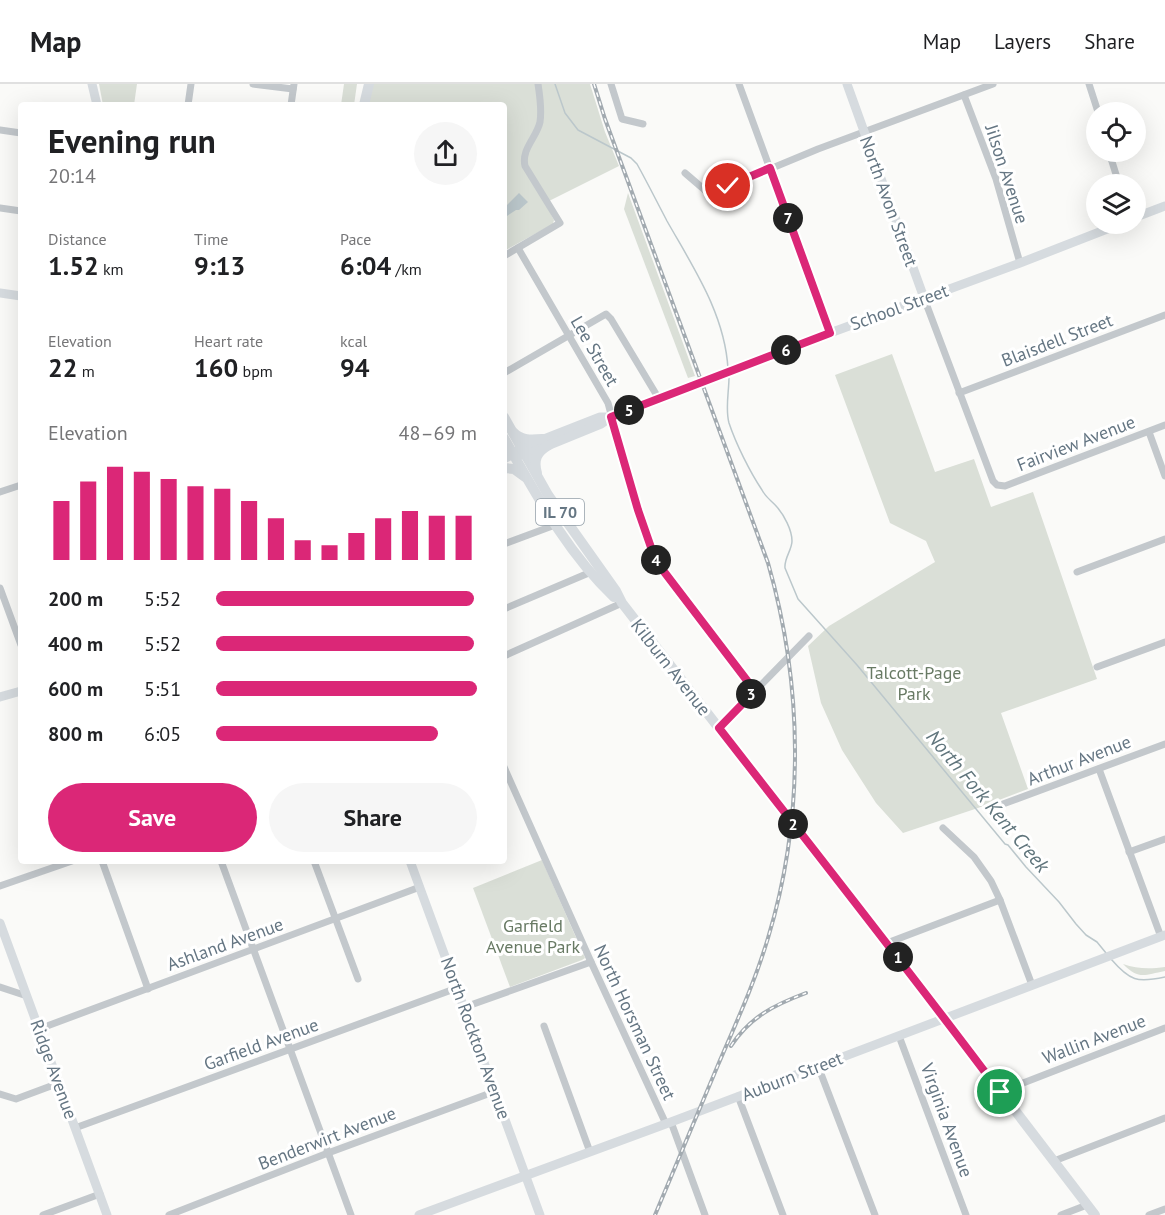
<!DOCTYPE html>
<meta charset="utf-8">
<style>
:root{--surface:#fff;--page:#f6f6f6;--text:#202124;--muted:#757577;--line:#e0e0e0;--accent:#db2777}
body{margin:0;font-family:"PT Sans",sans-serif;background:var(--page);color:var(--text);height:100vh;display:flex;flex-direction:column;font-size:22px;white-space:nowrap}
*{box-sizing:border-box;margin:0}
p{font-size:20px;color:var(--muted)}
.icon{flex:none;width:33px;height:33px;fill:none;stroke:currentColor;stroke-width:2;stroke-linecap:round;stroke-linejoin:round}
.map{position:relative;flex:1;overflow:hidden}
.details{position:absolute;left:18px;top:18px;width:489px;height:762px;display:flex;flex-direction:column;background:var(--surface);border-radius:6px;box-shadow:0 6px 24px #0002}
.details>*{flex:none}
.fabs{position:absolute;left:1086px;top:18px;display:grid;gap:12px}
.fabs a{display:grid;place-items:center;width:60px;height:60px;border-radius:50%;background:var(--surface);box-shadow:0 6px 24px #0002;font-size:30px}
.pin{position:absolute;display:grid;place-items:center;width:51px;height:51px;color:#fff;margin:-26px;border:3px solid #fff;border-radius:50%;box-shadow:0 2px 6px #0007}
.km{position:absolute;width:30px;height:30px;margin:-15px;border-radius:50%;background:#222;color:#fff;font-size:16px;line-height:30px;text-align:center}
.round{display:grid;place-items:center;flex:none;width:63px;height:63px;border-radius:32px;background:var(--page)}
.head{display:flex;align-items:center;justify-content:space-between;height:102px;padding:0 30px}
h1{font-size:33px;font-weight:700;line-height:45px}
.stats{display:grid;grid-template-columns:repeat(3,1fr);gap:9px;height:102px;padding:6px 30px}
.stats div{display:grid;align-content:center}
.stats b{font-size:26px;font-weight:700}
.stats small{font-size:16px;font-weight:400}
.stats p{font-size:16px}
.chart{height:168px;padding:12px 30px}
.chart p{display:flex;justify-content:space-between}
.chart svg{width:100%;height:108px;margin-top:6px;stroke:var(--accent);stroke-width:6}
.primary-button{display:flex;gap:12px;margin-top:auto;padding:12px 30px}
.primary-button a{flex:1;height:69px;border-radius:36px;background:var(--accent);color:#fff;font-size:24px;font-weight:700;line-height:69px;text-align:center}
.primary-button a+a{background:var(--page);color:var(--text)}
ul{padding:0 30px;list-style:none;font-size:20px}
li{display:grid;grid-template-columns:96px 72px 1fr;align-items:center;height:45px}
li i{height:15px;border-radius:8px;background:var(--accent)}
header{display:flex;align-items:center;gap:36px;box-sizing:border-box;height:84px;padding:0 30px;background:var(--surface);border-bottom:2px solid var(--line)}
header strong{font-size:28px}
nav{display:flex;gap:33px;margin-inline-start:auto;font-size:21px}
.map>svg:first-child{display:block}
.green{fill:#dadfd7}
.water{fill:#bbc7cb}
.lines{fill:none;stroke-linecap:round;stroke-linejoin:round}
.stream{stroke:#bbc7cb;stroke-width:1.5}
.street{stroke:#c3c8cc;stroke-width:7}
.secondary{stroke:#d6dbdf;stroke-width:9}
.primary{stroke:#d6dbdf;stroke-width:10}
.rail-casing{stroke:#a2aab0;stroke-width:4}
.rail{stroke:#fff;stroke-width:1.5;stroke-dasharray:4.5;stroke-linecap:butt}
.route-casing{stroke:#fff;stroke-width:12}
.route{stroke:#db2777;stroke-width:8}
.labels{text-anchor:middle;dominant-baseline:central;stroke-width:6;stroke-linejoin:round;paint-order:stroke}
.shield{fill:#fff;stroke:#939fa8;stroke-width:1.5}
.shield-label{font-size:16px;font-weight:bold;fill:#657683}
.street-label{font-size:18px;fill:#657683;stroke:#fff}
.park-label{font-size:18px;fill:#687a64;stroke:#fff}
.water-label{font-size:20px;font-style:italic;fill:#60757c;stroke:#fff}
</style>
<header>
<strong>Map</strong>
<nav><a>Map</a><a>Layers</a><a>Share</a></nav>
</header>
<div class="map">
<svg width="1165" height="1131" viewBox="0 0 1165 1131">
<rect width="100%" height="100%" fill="#fafaf8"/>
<g class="green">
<path d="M99,0H137L134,21H103Z"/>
<path d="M344,0H357L354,21H341Z"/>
<path d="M373,0H590L605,48L619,82L545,119L554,136L553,140L504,167V21H368Z"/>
<path d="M628,109L695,292L688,294L624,125Z"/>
<path d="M892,270L935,388L974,375L991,423L1033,408L1097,595L1001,629L1028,705L978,724L903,749L876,719L842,666L821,619L808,562L829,542L935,478L926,457L890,439L835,291Z"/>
<path d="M542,776L585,874L582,876L510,903L473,804Z"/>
<path d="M1123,880C1137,885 1150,885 1165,883V887C1144,891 1139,896 1123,880Z"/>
</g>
<path class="water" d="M519,109L528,118L519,126H516L504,134V120L507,121Z"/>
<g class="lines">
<g class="stream">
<path d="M555,0L565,29L578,46L631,74L637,80C647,98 657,118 667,137C693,183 725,230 728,285"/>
<path d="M729,293C729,308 725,325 729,339C736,360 750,388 762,406C766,414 772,417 777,423C784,431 792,446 792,457C792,466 784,474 785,484L798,515L857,581L1005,760L1008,761L1026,783L1059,818L1076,840L1086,851L1097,858L1106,869"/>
<path d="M1111,875C1130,897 1137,899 1165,893"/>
</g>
<g class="street">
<path d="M253,0L293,5"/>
<path d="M611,0L622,35L643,40"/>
<path d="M739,0L830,249"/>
<path d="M1089,0L1098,28"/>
<path d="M964,11L996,95L1020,179"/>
<path d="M188,21L191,0"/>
<path d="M291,21L294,0"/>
<path d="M0,46L21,49"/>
<path d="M1109,68L1119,100"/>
<path d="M685,89L706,107L711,108L719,106L818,65L993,0"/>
<path d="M0,124L21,127"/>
<path d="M518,164L608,319L637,425L657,477L755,607"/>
<path d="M504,172L560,139L525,82C521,65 537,53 540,38C542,25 540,13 538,0"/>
<path d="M924,214L993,397L997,401L1005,402L1165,341"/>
<path d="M504,289L606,230L611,235L659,315"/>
<path d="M959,309L1165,231"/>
<path d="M1149,348L1165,392"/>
<path d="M0,408L21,401"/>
<path d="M504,460L555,441"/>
<path d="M1077,488L1165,455"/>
<path d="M0,504L21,561"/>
<path d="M504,525L591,488"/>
<path d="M504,572L622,519"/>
<path d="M1097,583L1165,558"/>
<path d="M719,644L809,552"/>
<path d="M504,683L591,878L666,1040"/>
<path d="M1099,685L1161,853"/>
<path d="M1003,720L1165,660"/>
<path d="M943,744L974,773L991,797L1000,816L1032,901"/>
<path d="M1129,768L1165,755"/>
<path d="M102,777L148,905"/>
<path d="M221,777L351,1131"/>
<path d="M314,777L358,895"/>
<path d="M0,802L72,777"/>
<path d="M887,859L1000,816"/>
<path d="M0,903L27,912"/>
<path d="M465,923L591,878"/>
<path d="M544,942L590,1068"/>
<path d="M39,945L420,803"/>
<path d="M899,952L966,1131"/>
<path d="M818,982L875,1131"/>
<path d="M1000,1008L1165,944"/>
<path d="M0,1010L16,1015L59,999"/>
<path d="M738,1012L783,1131"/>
<path d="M671,1038L705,1131"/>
<path d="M75,1044L457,904"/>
<path d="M1054,1077L1165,1034"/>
<path d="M43,1131L100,1110"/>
<path d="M169,1131L328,1069L496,1007"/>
<path d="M1061,1131L1087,1121"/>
<path d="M1149,1131L1165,1125"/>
</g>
<g class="secondary">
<path d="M92,0L97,21"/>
<path d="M847,0L924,214"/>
<path d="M1136,133L1165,122"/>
<path d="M0,209L21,212"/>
<path d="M516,368L521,364L600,333H609"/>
<path d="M504,375L513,370L525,371L601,340L611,333L830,249L1020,179L1120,140"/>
<path d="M0,613L21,607"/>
<path d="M410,777L540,1131"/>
<path d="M0,839L107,1131"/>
<path d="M419,1131L671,1038L1165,851"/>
</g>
<g class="primary">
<path d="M364,21L369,0"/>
<path d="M504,333L548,411L616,507L622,519L828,785L887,859L1095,1131"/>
<path d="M513,348C522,357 531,356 543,355"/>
<path d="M504,354C536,410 567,469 614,513"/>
<path d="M504,384L514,385L525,393"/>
<path d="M537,389C533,375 537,368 549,361"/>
</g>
<defs>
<g id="rail">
<path d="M594,0L605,35L768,479C803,601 805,732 768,854C755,898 736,939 718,981C697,1031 676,1081 655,1131"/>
<path d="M731,962C750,933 774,921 806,909"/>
</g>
</defs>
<use href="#rail" class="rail-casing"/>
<use href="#rail" class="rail"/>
</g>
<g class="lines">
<defs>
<path id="route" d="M728,102L770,84L830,249L611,333L638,426L654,472L662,485L755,607L719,644C813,765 908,885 1000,1008"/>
</defs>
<use href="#route" class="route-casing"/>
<use href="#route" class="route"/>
</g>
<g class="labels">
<rect class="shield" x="536" y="415" width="48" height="26" rx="4.5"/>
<g class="shield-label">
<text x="560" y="428">IL 70</text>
</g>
<g class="street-label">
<text transform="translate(1007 90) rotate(72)">Jilson Avenue</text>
<text transform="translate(889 117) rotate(70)">North Avon Street</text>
<text transform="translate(899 223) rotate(-20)">School Street</text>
<text transform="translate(1057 256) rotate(-21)">Blaisdell Street</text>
<text transform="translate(595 267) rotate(60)">Lee Street</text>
<text transform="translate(1076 359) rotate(-21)">Fairview Avenue</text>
<text transform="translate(671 583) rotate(52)">Kilburn Avenue</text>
<text transform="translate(1079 676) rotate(-21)">Arthur Avenue</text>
<text transform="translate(225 860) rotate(-20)">Ashland Avenue</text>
<text transform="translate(635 938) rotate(65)">North Horsman Street</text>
<text transform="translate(476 954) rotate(70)">North Rockton Avenue</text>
<text transform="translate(1094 955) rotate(-21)">Wallin Avenue</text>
<text transform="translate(261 960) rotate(-20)">Garfield Avenue</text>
<text transform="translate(54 985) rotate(70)">Ridge Avenue</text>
<text transform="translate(792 992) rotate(-21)">Auburn Street</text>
<text transform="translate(947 1036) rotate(70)">Virginia Avenue</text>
<text transform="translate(327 1054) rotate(-21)">Benderwirt Avenue</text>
</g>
<g class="park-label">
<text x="914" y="588">Talcott-Page<tspan x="914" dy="21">Park</tspan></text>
<text x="533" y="841">Garfield<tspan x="533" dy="21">Avenue Park</tspan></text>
</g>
<g class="water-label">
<text transform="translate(988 717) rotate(50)">North Fork Kent Creek</text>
</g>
</g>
</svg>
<div class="fabs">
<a><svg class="icon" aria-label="locate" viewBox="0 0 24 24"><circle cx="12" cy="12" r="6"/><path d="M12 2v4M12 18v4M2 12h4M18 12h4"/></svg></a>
<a><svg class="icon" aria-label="layers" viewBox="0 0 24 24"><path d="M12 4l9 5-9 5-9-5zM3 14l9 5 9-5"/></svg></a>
</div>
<div class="pin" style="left:1000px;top:1008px;background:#1e9e55"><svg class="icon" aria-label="arrive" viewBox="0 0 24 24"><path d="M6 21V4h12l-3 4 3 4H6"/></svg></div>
<div class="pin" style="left:728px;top:102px;background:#d93025"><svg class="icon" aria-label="check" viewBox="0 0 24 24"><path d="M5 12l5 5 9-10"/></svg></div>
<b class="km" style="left:898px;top:873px">1</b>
<b class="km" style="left:793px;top:740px">2</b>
<b class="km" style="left:751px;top:610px">3</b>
<b class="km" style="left:656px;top:476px">4</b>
<b class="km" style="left:629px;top:326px">5</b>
<b class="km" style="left:786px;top:266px">6</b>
<b class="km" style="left:788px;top:134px">7</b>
<section class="details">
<div class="head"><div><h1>Evening run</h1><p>20:14</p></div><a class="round"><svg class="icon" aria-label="share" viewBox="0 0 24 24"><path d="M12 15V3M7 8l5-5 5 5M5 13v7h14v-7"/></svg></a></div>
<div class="stats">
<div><p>Distance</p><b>1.52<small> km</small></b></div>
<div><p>Time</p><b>9:13</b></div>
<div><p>Pace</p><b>6:04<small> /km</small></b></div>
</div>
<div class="stats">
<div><p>Elevation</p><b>22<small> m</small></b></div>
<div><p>Heart rate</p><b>160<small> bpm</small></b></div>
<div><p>kcal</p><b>94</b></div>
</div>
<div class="chart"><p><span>Elevation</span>48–69 m</p>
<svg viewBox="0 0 160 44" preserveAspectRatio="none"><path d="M5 44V20M15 44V12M25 44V6M35 44V8M45 44V11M55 44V14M65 44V15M75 44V20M85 44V27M95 44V36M105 44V38M115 44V33M125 44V27M135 44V24M145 44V26M155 44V26"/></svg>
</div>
<ul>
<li><b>200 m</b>5:52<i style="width:99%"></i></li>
<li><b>400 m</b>5:52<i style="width:99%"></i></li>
<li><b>600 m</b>5:51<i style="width:100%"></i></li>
<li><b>800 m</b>6:05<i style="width:85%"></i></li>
</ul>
<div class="primary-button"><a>Save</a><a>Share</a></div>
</section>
</div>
